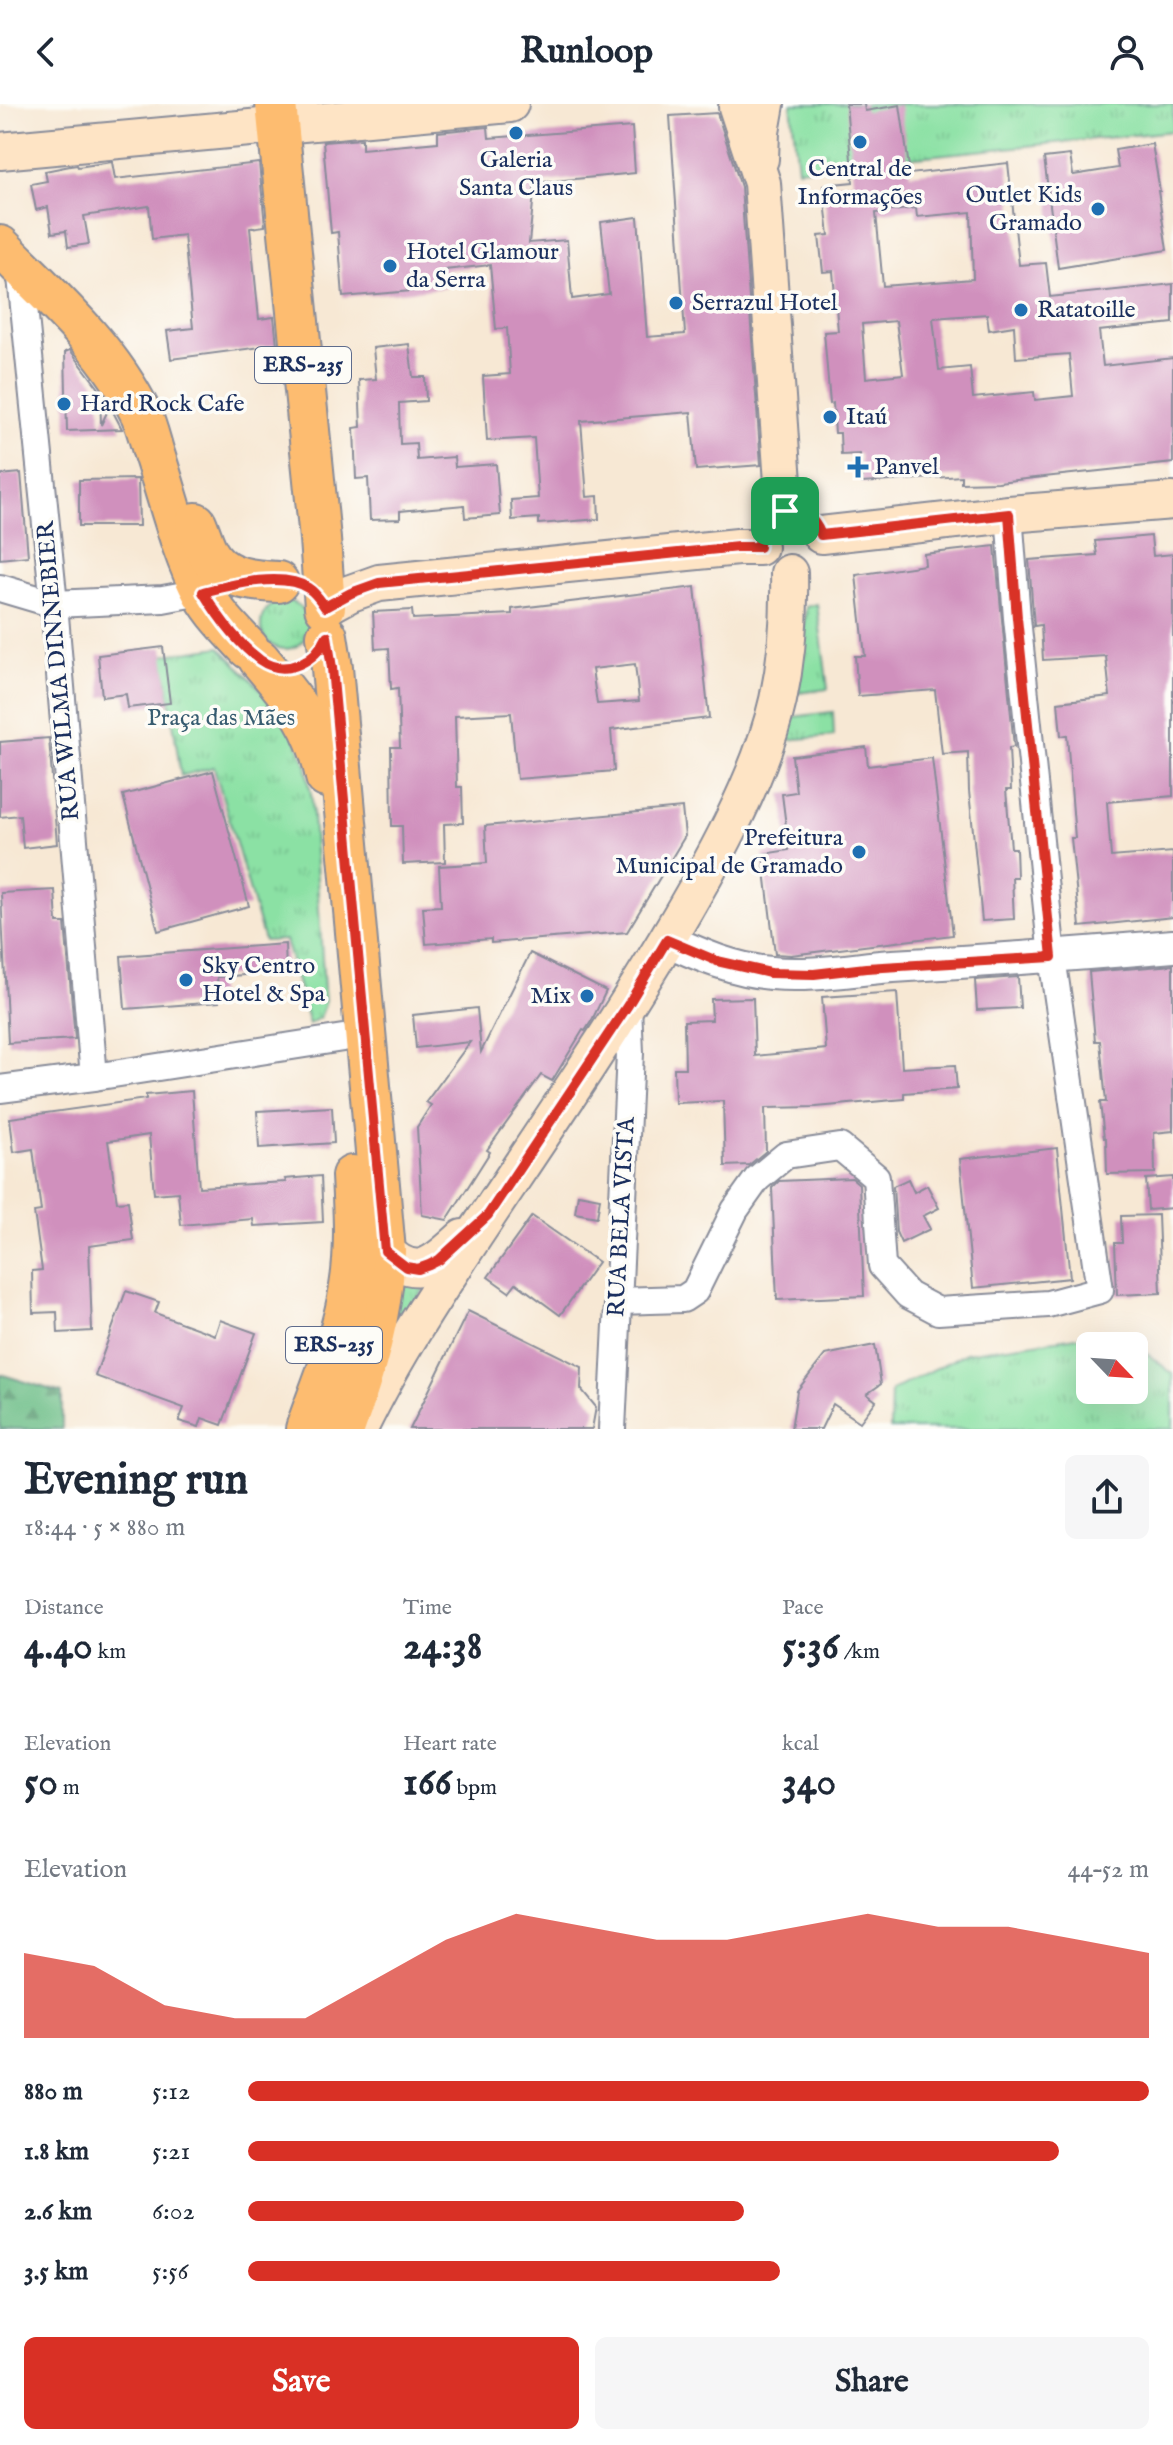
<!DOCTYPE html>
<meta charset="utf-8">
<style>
:root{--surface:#fff;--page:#f6f6f7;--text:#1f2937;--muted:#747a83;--accent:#d93025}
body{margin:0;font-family:"IM FELL English",serif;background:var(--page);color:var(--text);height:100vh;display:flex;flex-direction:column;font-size:30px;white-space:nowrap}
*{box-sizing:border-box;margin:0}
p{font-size:26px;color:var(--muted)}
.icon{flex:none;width:44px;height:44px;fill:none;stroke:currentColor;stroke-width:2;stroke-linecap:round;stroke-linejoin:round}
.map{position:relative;height:1325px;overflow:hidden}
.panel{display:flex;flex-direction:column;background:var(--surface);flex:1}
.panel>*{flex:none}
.needle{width:52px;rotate:115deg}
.tools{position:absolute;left:1076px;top:1228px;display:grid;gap:16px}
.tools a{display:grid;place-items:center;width:72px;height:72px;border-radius:12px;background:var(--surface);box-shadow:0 8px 32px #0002;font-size:40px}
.pin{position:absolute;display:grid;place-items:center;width:68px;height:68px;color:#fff;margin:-34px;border-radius:16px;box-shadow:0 4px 12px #0006}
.round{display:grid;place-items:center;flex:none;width:84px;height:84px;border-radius:12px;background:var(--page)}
.head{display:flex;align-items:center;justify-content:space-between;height:136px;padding:0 24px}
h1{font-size:44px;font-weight:700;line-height:60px}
.metrics{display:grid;grid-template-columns:repeat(3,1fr);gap:12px;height:136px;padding:8px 24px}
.metrics div{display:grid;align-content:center}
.metrics b{font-size:40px;font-weight:700}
.metrics small{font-size:22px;font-weight:400}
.metrics p{font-size:22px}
.chart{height:224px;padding:16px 24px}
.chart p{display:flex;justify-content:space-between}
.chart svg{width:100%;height:144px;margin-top:8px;fill:var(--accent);opacity:.7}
.action{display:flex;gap:16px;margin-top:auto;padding:16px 24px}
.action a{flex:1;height:92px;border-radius:12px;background:var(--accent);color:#fff;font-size:32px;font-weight:700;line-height:92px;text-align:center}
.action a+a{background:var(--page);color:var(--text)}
ul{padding:0 24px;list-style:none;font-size:26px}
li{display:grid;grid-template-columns:128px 96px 1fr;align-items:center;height:60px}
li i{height:20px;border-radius:10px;background:var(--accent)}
header{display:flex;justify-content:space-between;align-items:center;height:104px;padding:0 24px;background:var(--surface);font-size:36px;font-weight:700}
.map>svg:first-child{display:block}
.grass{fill:url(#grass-tufts);stroke:#538881;stroke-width:2;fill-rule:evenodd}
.forest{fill:url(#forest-firs);stroke:#467774;stroke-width:2}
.building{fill:#d090bd;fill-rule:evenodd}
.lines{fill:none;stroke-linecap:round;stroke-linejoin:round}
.minor-casing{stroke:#898c99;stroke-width:30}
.tertiary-casing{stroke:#898c99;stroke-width:36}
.secondary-casing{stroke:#898c99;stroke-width:40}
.primary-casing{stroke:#898c99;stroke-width:44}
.minor{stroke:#fff;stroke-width:26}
.tertiary{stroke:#fff;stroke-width:32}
.secondary{stroke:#fee4c5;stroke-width:36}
.primary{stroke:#fdbc6f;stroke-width:40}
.route-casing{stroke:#fff;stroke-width:16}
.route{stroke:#d93025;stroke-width:10}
.poi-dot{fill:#1f6fb2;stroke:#fdfcf7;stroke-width:3}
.labels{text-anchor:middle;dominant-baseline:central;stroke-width:7;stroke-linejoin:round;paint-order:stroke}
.shield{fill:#fdfcf7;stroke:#5f6c8c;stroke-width:2}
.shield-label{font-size:22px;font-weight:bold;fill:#1b2f5e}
.poi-label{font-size:24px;fill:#1b2f5e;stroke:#fdfcf7;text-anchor:start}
.street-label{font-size:24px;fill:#1b2f5e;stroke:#fdfcf7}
.park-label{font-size:24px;fill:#375c70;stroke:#fdfcf7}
</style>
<header><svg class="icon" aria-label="back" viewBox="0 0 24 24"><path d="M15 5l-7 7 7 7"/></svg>Runloop<svg class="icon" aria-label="person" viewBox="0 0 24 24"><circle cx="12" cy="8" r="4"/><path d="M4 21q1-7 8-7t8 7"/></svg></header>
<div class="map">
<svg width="1173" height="1325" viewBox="0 0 1173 1325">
<defs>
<pattern id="grass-tufts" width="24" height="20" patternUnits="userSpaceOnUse" patternTransform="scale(2)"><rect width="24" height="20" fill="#8be1a4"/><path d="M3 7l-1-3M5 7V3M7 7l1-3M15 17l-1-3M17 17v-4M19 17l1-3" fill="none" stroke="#77c190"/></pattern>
<pattern id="forest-firs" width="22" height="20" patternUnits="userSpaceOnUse" patternTransform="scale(2)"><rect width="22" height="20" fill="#70bf8a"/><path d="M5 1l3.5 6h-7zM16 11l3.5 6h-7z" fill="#5b9c74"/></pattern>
</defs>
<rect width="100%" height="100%" fill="#fdfcf7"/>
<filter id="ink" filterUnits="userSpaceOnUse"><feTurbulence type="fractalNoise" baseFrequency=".0125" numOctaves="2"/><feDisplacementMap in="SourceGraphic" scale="16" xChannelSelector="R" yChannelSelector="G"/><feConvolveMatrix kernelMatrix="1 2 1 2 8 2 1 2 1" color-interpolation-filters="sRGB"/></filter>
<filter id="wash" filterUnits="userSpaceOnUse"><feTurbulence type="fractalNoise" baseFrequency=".006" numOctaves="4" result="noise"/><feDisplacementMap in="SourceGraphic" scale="32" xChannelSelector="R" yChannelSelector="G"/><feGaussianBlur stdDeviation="1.8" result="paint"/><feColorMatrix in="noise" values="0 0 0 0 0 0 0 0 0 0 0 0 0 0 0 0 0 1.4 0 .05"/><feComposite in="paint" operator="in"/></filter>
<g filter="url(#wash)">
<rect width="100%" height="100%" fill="#f7e8d4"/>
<g class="grass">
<path d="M791,0H1173V27L798,65Z"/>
<circle cx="285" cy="521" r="24"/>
<path d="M817,500L828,585L798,589L806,503Z"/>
<path d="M220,543L269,594L292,627L306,660L312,696L325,901L320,913L309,920L285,836L264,837L214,663L181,672L163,551Z"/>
<path d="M833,608L834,632L786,636L793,613Z"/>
<path d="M400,1170L432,1171L377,1269Z"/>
<path d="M1118,1227L1173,1270V1325H890L891,1287L966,1249ZM1090,1242H1134V1286H1090Z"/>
</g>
<path class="forest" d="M0,1270L62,1289V1325H0Z"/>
<g id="blocks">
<g class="building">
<path d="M846,0H864L865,7L900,1L910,70L1008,59L1019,161L1046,159L1050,193L1173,180V219L1099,227L1103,262L1173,254V359L998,378L961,379V372L862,379L860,350L841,351L840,329H835L833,299L830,300L824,228L838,227L833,167L823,168L819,132L829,131L823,81L853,78ZM916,104L917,113L971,108L973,175L883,182L876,109ZM987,210L989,226L1014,222L1016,254L1069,250L1073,292L1035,296L1034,288L973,294L970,263L939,266L933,214ZM896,217L903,270L866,274L862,220Z"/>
<path d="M717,9L741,83L761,361L696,366L691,308L581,317L587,393L598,392L599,415L539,420V414L512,416L511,396L538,394L534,334L487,337L483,272L510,270L507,224L496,225L490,161L445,166L446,184L343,193L338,128L331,129L323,38L362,35V45L438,38V28L488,23L489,34L632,23L635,69L535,79L529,139L567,136L572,195L609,190L601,118L638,113L647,233L685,230L670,12Z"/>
<path d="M1152,40L1160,87H1158L1167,146L1058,164L1044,54L1070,51L1073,71L1118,64L1115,46Z"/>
<path d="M112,58L115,75L259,59L265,122L250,124L259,215L274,213L277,241L171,255L167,227L193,224L184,131L152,135L149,102L84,112L89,140L68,143L66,127L52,129L48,103L36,106L31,80L47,77L45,67L70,62L77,61L78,63Z"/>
<path d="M409,240L413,273H425L426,297L399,299L400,340L416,339L417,356L454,353L455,363L496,360L500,411L465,414L464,401L400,407V415L370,416L368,374L356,375L354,324L361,323L359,276L376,275L373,244Z"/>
<path d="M70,246L100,286L101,321L110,302L122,325L67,327L65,248Z"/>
<path d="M21,369L28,452L0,455V371Z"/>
<path d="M138,375L139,422H79V376Z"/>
<path d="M1151,432L1153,452L1173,450V692L1107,698L1111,753L1173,748V813L1080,823L1071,734H1075L1067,631L1061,632L1058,598L1110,592L1106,552L1043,556L1041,521L1034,522L1029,456L1097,451L1095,437Z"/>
<path d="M995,442L1014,643L1009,644L1011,686H1006L1011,744H1016L1017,773H1012L1014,815L982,817L969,687L968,648L942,650L935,586L858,592L855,552H865L856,471L925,461L924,450Z"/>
<path d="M695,483L709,614L611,626L614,667L517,675L511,609L455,612L457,683H462L463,719L444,720L445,758L403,760L402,722H392L391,643H400L398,584L391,585L389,544L375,545L373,508L412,506L413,515L512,510V505ZM635,560L639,597L597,600L592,565Z"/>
<path d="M163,543L170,599L128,604L126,590L102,593L98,551Z"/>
<path d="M49,634L57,740L23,744L20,711L0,713V638Z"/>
<path d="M866,643L868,662L932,654L953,831L791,851L775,850L763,750L789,746L782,690L796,688L792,652Z"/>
<path d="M213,667L249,802L158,827L123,691Z"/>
<path d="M682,704L685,732L627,828L491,839V835L426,840L423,803L441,802L439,762L487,759L485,722Z"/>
<path d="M55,786L57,819H65L75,935L8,939L1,789Z"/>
<path d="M285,840L286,868L217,873L219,898L125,905L121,852Z"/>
<path d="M530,849L606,887L592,916L585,927L583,926L552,977L541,971L487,1046L490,1048L447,1116L422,1111L417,1023L431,1001L426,998L470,938L416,944L413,911L477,904L481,948Z"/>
<path d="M1173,861V1027L1154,1029L1155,1069L1107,1070L1106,1034H1104L1100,998H1106L1100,937H1095L1089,868Z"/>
<path d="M1018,873L1020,904L977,906L975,876Z"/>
<path d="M897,888L902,964L955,961L957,985L904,989V995L816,1003L765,1004L766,1047L749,1061L725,1062L723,997L675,999L674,964H685L684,917L712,916L711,895L753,894L755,952L826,945L822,893Z"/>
<path d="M192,987L199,1083L286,1078L285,1075L321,1072L323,1118L254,1122L253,1115L181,1121L178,1088L154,1090L149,1031L108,1037L117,1098L128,1097L133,1136L89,1142L92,1227L58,1229L57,1208L33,1209L32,1167L42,1166L34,1108L41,1107L33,1045L14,1048L10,1014L146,995V991Z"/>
<path d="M332,1003L334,1039L259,1044L257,1007Z"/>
<path d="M1057,1044L1070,1174L973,1184L960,1055Z"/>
<path d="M1173,1073V1104L1148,1106L1146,1075Z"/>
<path d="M852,1074L859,1080L864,1192L777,1196L772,1084L779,1077Z"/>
<path d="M908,1075L914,1088L927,1081L939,1104L923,1112L930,1125L901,1139L896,1128L893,1082Z"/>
<path d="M578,1090L600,1094L597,1113L575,1109Z"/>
<path d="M1158,1111L1161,1189L1117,1191L1115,1139H1122L1121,1112Z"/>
<path d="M532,1112L598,1158L560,1211L516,1179L509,1188L488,1173Z"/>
<path d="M126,1187L159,1198L155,1209L215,1231L220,1216L256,1229L222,1321L202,1314L199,1323L179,1317L184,1304L95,1272Z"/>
<path d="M468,1207L582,1263L581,1285L596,1303L592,1325H410Z"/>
<path d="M875,1241L881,1280L867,1290L876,1297L860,1318L833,1300L821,1325H791L797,1287L825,1251Z"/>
</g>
</g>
</g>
<g filter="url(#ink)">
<use href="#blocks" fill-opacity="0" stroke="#898c99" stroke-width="2"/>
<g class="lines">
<defs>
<g id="minor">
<path d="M20,163L54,500L94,973"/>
<path d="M0,484L54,500L163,495L217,485"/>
<path d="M0,985L94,973L343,934"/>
<path d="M618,1197L683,1195L695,1187L735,1106L757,1075L786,1051L840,1043L876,1073L882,1162L908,1191L938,1207L1048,1200L1100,1186L1052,853L1017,514L1009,410"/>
<path d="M612,1325L630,949L628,901"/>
</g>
<path id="tertiary" d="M667,836C700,851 734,866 771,869C812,873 852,865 893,862C986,857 1080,850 1173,842"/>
<g id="secondary">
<path d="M737,3L762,79L785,407"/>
<path d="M0,47L510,0"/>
<path d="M760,55L761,28L766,0"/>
<path d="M821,431L1009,410L1173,397"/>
<path d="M325,503L351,489L379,479L738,443H759"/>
<path d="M385,1147C418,1179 435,1159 463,1134"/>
<path d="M359,1325C397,1246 446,1174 494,1102C553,1014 612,927 666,837C708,767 760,676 778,596C787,554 790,511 789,469"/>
</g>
<g id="primary">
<path d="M276,0L320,435L325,503"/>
<path d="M0,142C51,193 109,244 141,310C147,323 150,337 154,350C169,395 181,448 203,489C215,510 232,527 249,545"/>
<path d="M196,419C201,430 204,445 212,455C227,475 255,477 278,478"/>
<path d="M327,532L332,564L385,1147C383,1208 365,1268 344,1325"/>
<path d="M259,555C293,595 316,620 326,673"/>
<path d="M306,1325C322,1279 343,1231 350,1183C356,1146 354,1110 352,1072"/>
</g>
</defs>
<use href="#minor" class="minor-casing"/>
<use href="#tertiary" class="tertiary-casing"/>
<use href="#secondary" class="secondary-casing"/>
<use href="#primary" class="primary-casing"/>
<use href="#minor" class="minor"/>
<use href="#tertiary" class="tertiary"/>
<use href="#secondary" class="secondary"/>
<use href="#primary" class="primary"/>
</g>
</g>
<g class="lines" filter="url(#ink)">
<defs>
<path id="route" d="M785,407C804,407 814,413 821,431L1009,410L1017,514L1052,853L866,864L814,870L770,869L717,857L667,836L628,901L488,1111L439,1156L429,1161L418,1165L406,1163L385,1147L332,564L327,532C316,557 286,574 260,556C238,540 217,511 203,488C231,481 283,467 308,484C316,489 320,496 325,503L351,489L379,479L738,443H759C759,424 767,413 785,407Z"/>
</defs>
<use href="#route" class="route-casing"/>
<use href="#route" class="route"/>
</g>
<g class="poi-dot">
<circle cx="516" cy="29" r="8"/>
<circle cx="860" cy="38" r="8"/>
<circle cx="1098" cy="105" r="8"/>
<circle cx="390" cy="162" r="8"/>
<circle cx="676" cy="199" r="8"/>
<circle cx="1021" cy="206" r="8"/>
<circle cx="64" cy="300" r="8"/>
<circle cx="830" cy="313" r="8"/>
<path d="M854 351h8v8h8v8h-8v8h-8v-8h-8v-8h8z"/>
<circle cx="859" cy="748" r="8"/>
<circle cx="186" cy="876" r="8"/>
<circle cx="587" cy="892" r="8"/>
</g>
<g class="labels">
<g class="shield">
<rect x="255" y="243" width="96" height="36" rx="6"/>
<rect x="286" y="1223" width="96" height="36" rx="6"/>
</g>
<g class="shield-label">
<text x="303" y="261">ERS-235</text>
<text x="334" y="1241">ERS-235</text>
</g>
<g class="poi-label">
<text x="516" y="56" text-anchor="middle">Galeria<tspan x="516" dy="28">Santa Claus</tspan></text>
<text x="860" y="65" text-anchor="middle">Central de<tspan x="860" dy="28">Informações</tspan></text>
<text x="1082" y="91" text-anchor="end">Outlet Kids<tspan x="1082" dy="28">Gramado</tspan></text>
<text x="406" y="148">Hotel Glamour<tspan x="406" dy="28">da Serra</tspan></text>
<text x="692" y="199">Serrazul Hotel</text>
<text x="1037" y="206">Ratatoille</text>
<text x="80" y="300">Hard Rock Cafe</text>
<text x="846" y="313">Itaú</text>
<text x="874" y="363">Panvel</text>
<text x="843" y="734" text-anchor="end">Prefeitura<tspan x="843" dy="28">Municipal de Gramado</tspan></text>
<text x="202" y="862">Sky Centro<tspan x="202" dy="28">Hotel &amp; Spa</tspan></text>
<text x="571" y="892" text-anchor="end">Mix</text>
</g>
<g class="street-label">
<text transform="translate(59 567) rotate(-95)">RUA WILMA DINNEBIER</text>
<text transform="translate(622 1113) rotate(-87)">RUA BELA VISTA</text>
</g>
<g class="park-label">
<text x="221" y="614">Praça das Mães</text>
</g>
</g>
</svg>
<div class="tools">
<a><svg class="needle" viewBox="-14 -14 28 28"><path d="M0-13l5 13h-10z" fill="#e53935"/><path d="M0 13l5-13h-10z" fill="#747a83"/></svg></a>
</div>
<div class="pin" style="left:785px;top:407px;background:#1e9e55"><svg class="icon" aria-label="arrive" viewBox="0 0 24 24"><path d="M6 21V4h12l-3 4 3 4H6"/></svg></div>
</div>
<section class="panel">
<div class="head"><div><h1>Evening run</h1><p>18:44 · 5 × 880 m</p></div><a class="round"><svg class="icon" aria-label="share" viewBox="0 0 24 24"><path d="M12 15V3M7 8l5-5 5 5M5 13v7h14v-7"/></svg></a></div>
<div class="metrics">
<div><p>Distance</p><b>4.40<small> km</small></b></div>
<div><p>Time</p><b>24:38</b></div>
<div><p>Pace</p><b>5:36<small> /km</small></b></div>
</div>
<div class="metrics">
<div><p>Elevation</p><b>50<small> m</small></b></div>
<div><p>Heart rate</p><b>166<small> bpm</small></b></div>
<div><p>kcal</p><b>340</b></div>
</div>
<div class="chart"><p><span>Elevation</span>44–52 m</p>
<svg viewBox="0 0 160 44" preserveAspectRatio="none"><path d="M0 44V18L10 22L20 34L30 38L40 38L50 26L60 14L70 6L80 10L90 14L100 14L110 10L120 6L130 10L140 10L150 14L160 18V44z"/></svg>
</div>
<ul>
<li><b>880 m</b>5:12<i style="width:100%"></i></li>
<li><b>1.8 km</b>5:21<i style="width:90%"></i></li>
<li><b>2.6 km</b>6:02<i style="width:55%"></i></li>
<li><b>3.5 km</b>5:56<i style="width:59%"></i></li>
</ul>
<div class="action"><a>Save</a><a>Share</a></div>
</section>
